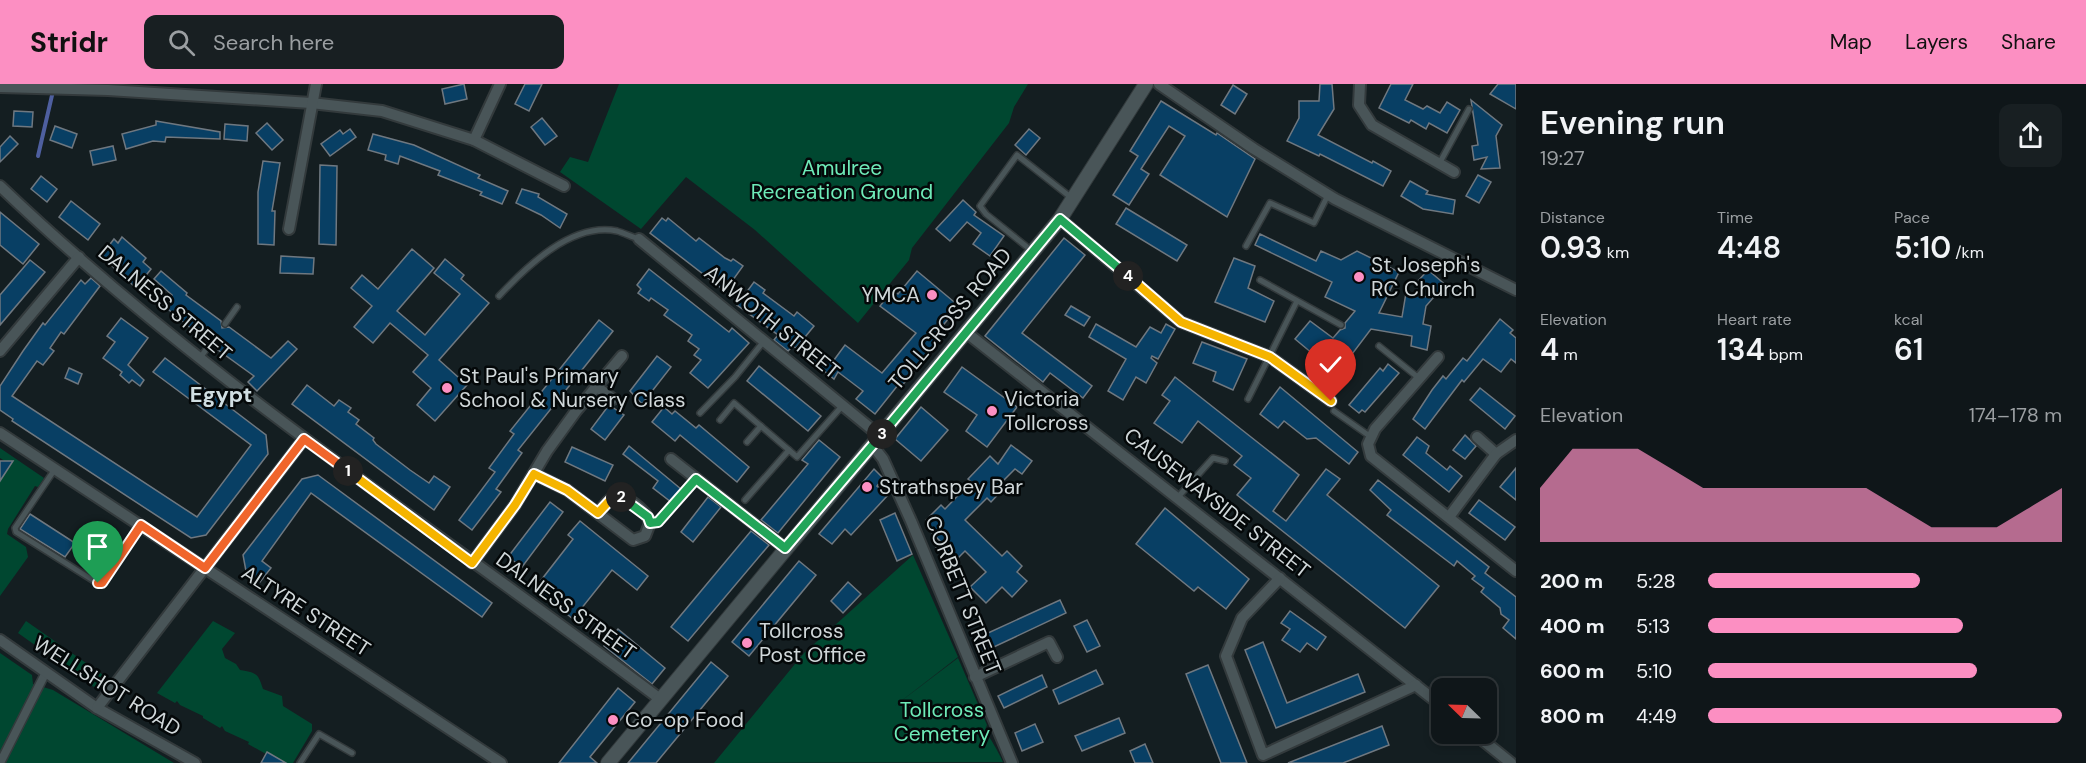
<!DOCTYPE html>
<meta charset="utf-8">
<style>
:root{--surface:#0f1619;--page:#181f22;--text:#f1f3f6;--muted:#9b9fa2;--line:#2f3538;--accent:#fc8fc2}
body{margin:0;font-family:"DM Sans",sans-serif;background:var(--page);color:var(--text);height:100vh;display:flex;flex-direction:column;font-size:22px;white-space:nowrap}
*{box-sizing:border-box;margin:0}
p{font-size:20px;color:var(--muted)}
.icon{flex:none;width:33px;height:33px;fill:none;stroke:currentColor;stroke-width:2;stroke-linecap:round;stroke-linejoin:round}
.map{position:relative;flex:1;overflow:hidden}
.side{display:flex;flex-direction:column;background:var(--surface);width:570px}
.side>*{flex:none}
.needle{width:39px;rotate:293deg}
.buttons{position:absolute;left:1431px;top:594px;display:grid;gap:12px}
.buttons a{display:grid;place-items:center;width:66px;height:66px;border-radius:12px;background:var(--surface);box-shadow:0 3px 9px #0003,0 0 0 2px var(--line);font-size:30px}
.pin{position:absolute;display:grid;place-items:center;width:51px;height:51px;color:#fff;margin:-62px -26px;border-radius:50% 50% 50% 0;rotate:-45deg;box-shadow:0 0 6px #0007}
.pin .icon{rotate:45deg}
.km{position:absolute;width:30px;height:30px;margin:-15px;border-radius:50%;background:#222;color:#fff;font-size:16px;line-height:30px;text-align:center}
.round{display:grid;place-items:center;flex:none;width:63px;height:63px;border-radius:12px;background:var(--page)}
.head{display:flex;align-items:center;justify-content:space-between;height:102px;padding:0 24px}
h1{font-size:33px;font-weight:600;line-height:45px}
.metrics{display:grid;grid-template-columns:repeat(3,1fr);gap:9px;height:102px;padding:6px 24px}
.metrics div{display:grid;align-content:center}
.metrics b{font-size:30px;font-weight:600}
.metrics small{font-size:16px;font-weight:400}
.metrics p{font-size:16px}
.chart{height:168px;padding:12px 24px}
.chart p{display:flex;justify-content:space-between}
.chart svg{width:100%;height:108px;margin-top:6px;fill:var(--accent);opacity:.7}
ul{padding:0 24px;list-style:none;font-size:20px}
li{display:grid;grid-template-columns:96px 72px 1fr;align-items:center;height:45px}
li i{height:15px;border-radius:8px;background:var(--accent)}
header{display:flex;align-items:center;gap:36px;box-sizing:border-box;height:84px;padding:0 30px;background:var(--accent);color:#111}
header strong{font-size:28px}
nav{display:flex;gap:33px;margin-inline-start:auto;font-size:21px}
.search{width:420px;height:54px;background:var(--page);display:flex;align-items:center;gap:15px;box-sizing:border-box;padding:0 21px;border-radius:12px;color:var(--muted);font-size:22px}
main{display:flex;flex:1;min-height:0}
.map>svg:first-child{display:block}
.green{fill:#004730}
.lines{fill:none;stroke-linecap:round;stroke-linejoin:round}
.stream{stroke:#4e5f9f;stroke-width:4}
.building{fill:#083f64;stroke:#6f7880;stroke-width:1.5}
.service-casing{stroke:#333a3c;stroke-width:8}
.pedestrian-casing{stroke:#333a3c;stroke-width:11}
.minor-casing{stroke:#333a3c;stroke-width:14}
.tertiary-casing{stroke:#333a3c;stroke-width:16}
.service{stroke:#495558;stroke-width:5}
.pedestrian{stroke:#495558;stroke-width:8}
.minor{stroke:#495558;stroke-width:10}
.tertiary{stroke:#495558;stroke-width:14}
.split-1-casing{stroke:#fff;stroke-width:12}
.split-2-casing{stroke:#fff;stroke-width:12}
.split-3-casing{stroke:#fff;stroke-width:12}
.split-4-casing{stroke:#fff;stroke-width:12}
.split-5-casing{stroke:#fff;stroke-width:12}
.split-1{stroke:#f0652b;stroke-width:8}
.split-2{stroke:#f5b400;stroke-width:8}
.split-3{stroke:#22a559;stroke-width:8}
.split-4{stroke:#22a559;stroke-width:8}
.split-5{stroke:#f5b400;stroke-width:8}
.poi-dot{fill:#fc8fc2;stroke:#040809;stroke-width:2}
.labels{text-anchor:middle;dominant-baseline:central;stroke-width:5;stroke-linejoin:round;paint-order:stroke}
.park-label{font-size:21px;fill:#6eebb8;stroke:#040809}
.poi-label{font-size:21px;fill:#d0d7d9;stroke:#040809;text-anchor:start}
.street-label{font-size:21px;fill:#d0d7d9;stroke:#040809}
.neighbourhood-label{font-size:22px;font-weight:bold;fill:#d0dee2;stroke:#040809}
</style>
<header>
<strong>Stridr</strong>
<div class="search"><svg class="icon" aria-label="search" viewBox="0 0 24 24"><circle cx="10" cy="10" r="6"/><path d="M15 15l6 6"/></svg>Search here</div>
<nav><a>Map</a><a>Layers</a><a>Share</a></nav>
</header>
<main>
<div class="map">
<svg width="1516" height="679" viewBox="0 0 1516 679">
<rect width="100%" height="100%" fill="#141e21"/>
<g class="green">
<path d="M619,0H1028L1014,23L1009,39L912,164L909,176L858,239L755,146L686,93L641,145L560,88L570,73L588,78Z"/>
<path d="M0,364L44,394L38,403L35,402L8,445L7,450L26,463L28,473L0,512V395L11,381L0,374Z"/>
<path d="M913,471L958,573L892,624L958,574L987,641L985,646C991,656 997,665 1003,678L714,679L804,569Z"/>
<path d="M26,537L106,593L99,602L94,603L18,549Z"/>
<path d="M213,537L235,549L222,565L225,574L236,580L240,586C258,589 258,590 263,605L282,612L283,622L312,640V647L293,679H282L269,669L266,670L248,660L249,658L225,647L222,642L220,644L203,634V632L180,621L177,617L175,619L157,609Z"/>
<path d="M0,569L32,591L33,600L53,606L174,679H0Z"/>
</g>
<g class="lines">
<path class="stream" d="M38,72L53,7"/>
</g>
<g class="building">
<path d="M464,0L467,15L445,20L442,5Z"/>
<path d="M525,0H542L529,27L515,20Z"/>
<path d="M1320,0H1332L1334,25L1318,51L1372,79L1373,77L1391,87L1383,102L1320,70L1319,72L1287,57L1299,34V17H1319Z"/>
<path d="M1391,0H1413L1405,16L1423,25L1427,22L1440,29L1447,18L1460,26L1447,49L1429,39L1426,45L1411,36L1409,39L1379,24Z"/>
<path d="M1498,0H1516V25L1490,10Z"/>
<path d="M1233,1L1247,10L1235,30L1221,21Z"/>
<path d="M1471,16L1502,41L1496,52L1500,84L1481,85L1487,73L1474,76L1472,62L1478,61Z"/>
<path d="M1161,17L1216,51L1217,49L1255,75L1227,133L1160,91L1185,52L1169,42L1141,85L1149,90L1129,121L1113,111L1138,72L1130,67Z"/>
<path d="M14,27L33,28L32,43L13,42Z"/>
<path d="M542,34L557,52L545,61L531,43Z"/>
<path d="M156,37L220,48V55L166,53L165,58L153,57L126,65L122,50L156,41Z"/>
<path d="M267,39L283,56L272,66L256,49Z"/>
<path d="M225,40L248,42L247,57L224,55Z"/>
<path d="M55,42L77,50L72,64L50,56Z"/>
<path d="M350,45L356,53L330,72L321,60L340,46L343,50Z"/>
<path d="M1029,45L1040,54L1026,71L1015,61Z"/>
<path d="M373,50L414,61L480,91L478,94L508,107L502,120L480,111L482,108L438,91L440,87L400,72L398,80L385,76L386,71L368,66Z"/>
<path d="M10,52L18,60L0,78V63Z"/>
<path d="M113,62L116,76L93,81L90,67Z"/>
<path d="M263,77L280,79L272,127H275L274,161L258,160V108Z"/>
<path d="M320,81L337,82L336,161L319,160Z"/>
<path d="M1478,91L1491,98L1479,119L1466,112Z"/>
<path d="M41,92L57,105L47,118L31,105Z"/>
<path d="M1410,97L1428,107L1426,110L1455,116L1453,130L1423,125L1401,112Z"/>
<path d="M522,105L539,110L538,113L567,130L560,144L541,131L516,119Z"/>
<path d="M963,116L976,128L974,131L1004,152L990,172L973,160L981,149L967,138L950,157L936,145Z"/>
<path d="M71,117L100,140L88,156L59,133Z"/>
<path d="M1126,124L1187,161L1177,177L1116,140Z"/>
<path d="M0,128L39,160L23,180L0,161Z"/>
<path d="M662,134L666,137L668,134L696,157L699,154L725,174L731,177L733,175L743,182L725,207L650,149Z"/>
<path d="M1260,150L1316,177L1321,167L1341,176L1357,167L1399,188L1379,229L1402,233L1406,209L1433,214L1426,222L1423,240L1431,242L1427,266L1411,262L1412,252L1371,245L1337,290L1295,255L1310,237L1333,254L1340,246L1345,244V239L1355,227L1325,213L1332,198L1255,161Z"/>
<path d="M122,153L146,174L143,178L151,185L136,204L101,172L114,155L118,159Z"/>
<path d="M1064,154L1085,171L1022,249L1092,302L1083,314L1050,289L1043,298L985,252Z"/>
<path d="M412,165L434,184L397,227L425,251L460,210L434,189L445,175L464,191L461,195L489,219L439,276L467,301L435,337L417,321L431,304L413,288L428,271L390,239L373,259L354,243L372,222L351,204L362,191L378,205Z"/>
<path d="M281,172L314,174L313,190L280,189Z"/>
<path d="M1234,174L1255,182L1248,204L1274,217L1265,238L1215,218Z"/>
<path d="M30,176L45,188L0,241V211Z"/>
<path d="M649,185L729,248L732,244L749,259L708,304L690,289L701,276L694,271L699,265L688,257L692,251L664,231L668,226L651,214L649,217L638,209L641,205L637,201Z"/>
<path d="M1428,186L1447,202L1438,213L1418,197Z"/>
<path d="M161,187L187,209L186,211L221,237L222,244L229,243L271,274L288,257L297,265L257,307L248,298L254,292L214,263L213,256L206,257L163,221L172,211L154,195Z"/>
<path d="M917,187L959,222L940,245L944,249L933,264L900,304L898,301L875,330L856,315L863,307L838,288L834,295L812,277L820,268L831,277L834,276L845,261L882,289L916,249L880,222L893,206L898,210Z"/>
<path d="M91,194L100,202L64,250L61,248L50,264L54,267L43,281L37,277L12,312L197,433L251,361L153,288L165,274L266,351L268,370L206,451L191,454L12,337L13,335L0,326V302L23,267L43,239L45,241L81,196L85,200Z"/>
<path d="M754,198L765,206L763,209L794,232L797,228L814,242L796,264L793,262L788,267L774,256L778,251L737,221Z"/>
<path d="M1071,222L1090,233L1084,242L1065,231Z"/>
<path d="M121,234L148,254L128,281L144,296L140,302L132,296L129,299L120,291L122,288L103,274L115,258L107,252Z"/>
<path d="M1500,235L1513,246L1510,249L1516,254V279L1511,275L1501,288L1483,275L1464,298L1462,296L1425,345L1413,335L1432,306L1443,292L1446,295L1463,274L1467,277Z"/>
<path d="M599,236L613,247L518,366L522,369L496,405L501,408L472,446L459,436L495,388L489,384L514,350L510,347Z"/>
<path d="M1096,240L1136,263L1150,243L1161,249L1166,240L1175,245L1158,275L1152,272L1151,274L1157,279L1146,299L1136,293L1123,316L1108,307L1126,275L1089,253Z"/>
<path d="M1202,258L1247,275L1233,306L1213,297L1216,288L1193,279Z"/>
<path d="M657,272L671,283L642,320L630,307Z"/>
<path d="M1388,280L1399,289L1365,328L1362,326L1359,329L1349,321L1380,284L1383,287Z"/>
<path d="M759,282L821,332L808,347L747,297Z"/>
<path d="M962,283L1017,323L987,363L966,347L977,331L944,308Z"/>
<path d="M69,284L82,290L78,300L65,294Z"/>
<path d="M1175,293L1299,391L1273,427L1286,437L1326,385L1340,395L1327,411L1439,502L1405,544L1237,411L1251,394L1234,381L1242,372L1198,337L1182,359L1154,339L1170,317L1162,311Z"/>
<path d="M307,301L334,322L339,316L351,324L348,328L359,336L356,340L374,354L373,356L376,360L410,386L429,399L434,392L450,403L434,426L292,320Z"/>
<path d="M1280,303L1358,368L1349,380L1316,354L1307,355L1284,337L1278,344L1260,330Z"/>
<path d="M1480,304L1515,332L1505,345L1470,316Z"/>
<path d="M609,321L624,331L605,356L591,345Z"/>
<path d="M664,323L672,330L675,327L696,344L699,341L749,383L737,398L680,351L675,357L652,338Z"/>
<path d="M921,323L948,346L921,377L895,355Z"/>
<path d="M1465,351L1476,362L1465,375L1453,366Z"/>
<path d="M1417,353L1429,362L1426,369L1447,386L1450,382L1462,392L1449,408L1403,371Z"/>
<path d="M819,356L840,373L778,449L761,436L808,380L802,376Z"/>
<path d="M1011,361L1032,377L1022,390L1015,385L1002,398L1006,402L991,418L987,414L965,436L1002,472L1007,467L1022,482L1017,488L1027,497L1012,513L1002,503L986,519L970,503L986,488L965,467L952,480L936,464L942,459L926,443L929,440L926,436L941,421L945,425L971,398L968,395L990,372L998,380Z"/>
<path d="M629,362L681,405L671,418L653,404L658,397L623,370Z"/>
<path d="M572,363L613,381L605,397L565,378Z"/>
<path d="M0,377H13L0,397Z"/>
<path d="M1516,384V416L1500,403Z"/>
<path d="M874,385L883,394L877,402L888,411L851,451L845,445L832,460L819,450Z"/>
<path d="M318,391L492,519L482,533L311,409L262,477L271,484L260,498L246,487L243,471L302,395Z"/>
<path d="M1378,396L1489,483L1485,489L1516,513V555L1503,544L1509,536L1501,530L1500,524L1481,508L1484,504L1472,495L1475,492L1457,477L1454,482L1387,431L1391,426L1370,406Z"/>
<path d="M708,413L721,423L693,458L681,448Z"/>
<path d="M1479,416L1515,443L1505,456L1469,429Z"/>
<path d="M550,418L563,428L522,483L508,473Z"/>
<path d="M1165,424L1249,495L1226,525L1198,503L1194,507L1136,460Z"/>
<path d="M895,429L912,470L897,477L880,436Z"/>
<path d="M30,430L75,459L65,473L20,445Z"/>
<path d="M580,437L648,492L637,506L612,486L573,535L535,504L573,455L568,451Z"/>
<path d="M751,447L769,461L688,557L671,543Z"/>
<path d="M799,477L816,491L749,572L732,558Z"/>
<path d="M848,498L861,510L843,529L831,517Z"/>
<path d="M1060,516L1066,529L981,569L975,555Z"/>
<path d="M1290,527L1326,553L1317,566L1307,559L1300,568L1282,556L1290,545L1281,539Z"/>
<path d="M1087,536L1100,562L1087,568L1074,542Z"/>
<path d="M618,545L665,584L652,600L604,562Z"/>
<path d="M1263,558L1287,619L1358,590L1365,608L1276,644L1245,566Z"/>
<path d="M711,578L728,592L656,679H628Z"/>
<path d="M1208,581L1247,679H1221L1186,590Z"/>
<path d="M1096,586L1103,600L1059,620L1053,606Z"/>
<path d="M1042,591L1047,603L1004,624L998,612Z"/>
<path d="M618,604L635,618L590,673L597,679H559Z"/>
<path d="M1119,634L1125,649L1082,667L1075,652Z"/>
<path d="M1035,640L1043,658L1022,667L1015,649Z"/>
<path d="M1382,642L1389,661L1343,679H1288Z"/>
<path d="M1145,660L1153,679H1135L1130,667Z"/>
<path d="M267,668L286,679H261Z"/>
</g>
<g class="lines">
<defs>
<g id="service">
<path d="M1439,80L1469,25"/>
<path d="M1246,162L1270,119L1314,139L1328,111"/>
<path d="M1032,167L986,130L980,122L1017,71L1073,115"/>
<path d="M1260,196L1341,241"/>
<path d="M499,212C527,182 572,138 617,147C624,149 632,153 639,155"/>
<path d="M225,240L237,223"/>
<path d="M1379,262L1420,295"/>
<path d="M200,274L210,260"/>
<path d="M1248,315L1297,217"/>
<path d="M1334,327L1371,353"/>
<path d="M700,329L735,293L764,257"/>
<path d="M720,336L734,319L797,373L843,321"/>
<path d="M747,358L761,342"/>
<path d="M55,385L15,444L16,448L99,500L141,441"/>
<path d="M1178,413L1213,374L1225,377"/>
<path d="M745,416L789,366"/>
<path d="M650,439L665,433L695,395"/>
<path d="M300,679L319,650L352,669"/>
</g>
<path id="pedestrian" d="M0,679L46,588"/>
<g id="minor">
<path d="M1159,0L1254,65L1335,115L1516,206"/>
<path d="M1360,0L1359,21L1372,41L1454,88"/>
<path d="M0,3L108,6L311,19L382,27L474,56L564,102"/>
<path d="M474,56L500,0"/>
<path d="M0,102C202,295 438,447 660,615"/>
<path d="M1060,135L1181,238L1270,273L1331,317"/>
<path d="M289,145L316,0"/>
<path d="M639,155L880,352"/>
<path d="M967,249L1442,622"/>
<path d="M0,267L79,173"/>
<path d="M1438,273L1375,345L1368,360L1371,372L1516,487"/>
<path d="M597,303L613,315"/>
<path d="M0,349L501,679"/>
<path d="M1477,353L1496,370"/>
<path d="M872,361L883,375L911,437L1012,679"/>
<path d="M671,375L785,464"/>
<path d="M534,390L567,406L633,456L645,452L650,439C648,428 624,407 612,414C606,418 602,425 598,429"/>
<path d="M1449,433L1496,370L1516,356"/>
<path d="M472,479L515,421L547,367L576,327L622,272"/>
<path d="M1280,494L1242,534L1226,572L1263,671L1416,601"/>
<path d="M0,556L97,624L195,679"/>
<path d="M975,593L1049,558L1057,573"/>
<path d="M97,624L304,355"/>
<path d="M1475,650L1511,679"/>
</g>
<path id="tertiary" d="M608,679L1060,135L1146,0"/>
</defs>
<use href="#service" class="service-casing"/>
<use href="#pedestrian" class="pedestrian-casing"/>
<use href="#minor" class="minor-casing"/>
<use href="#tertiary" class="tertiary-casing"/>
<use href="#service" class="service"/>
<use href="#pedestrian" class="pedestrian"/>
<use href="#minor" class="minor"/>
<use href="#tertiary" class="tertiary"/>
</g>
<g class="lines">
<defs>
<path id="split-1" d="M98,499H102L141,441L205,484L304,355L348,387"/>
<path id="split-2" d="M348,387L472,479L515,421L534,390L567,406L598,429L612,414L621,413"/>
<path id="split-3" d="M621,413L648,433L650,439L658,438L696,395L785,464L882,350"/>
<path id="split-4" d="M882,350L1060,135L1128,192"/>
<path id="split-5" d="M1128,192L1181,238L1270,273L1331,317"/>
</defs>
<use href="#split-1" class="split-1-casing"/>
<use href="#split-2" class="split-2-casing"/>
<use href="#split-3" class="split-3-casing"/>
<use href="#split-4" class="split-4-casing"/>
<use href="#split-5" class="split-5-casing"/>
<use href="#split-1" class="split-1"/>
<use href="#split-2" class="split-2"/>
<use href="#split-3" class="split-3"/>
<use href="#split-4" class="split-4"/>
<use href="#split-5" class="split-5"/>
</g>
<g class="poi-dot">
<circle cx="1359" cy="193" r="6"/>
<circle cx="932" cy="211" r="6"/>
<circle cx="447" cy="304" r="6"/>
<circle cx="992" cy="327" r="6"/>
<circle cx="867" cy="403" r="6"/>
<circle cx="747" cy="559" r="6"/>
<circle cx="613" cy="636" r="6"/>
</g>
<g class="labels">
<g class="park-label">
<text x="842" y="84">Amulree<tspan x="842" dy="24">Recreation Ground</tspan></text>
<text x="942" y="626">Tollcross<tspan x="942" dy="24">Cemetery</tspan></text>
</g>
<g class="poi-label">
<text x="1371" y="181">St Joseph's<tspan x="1371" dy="24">RC Church</tspan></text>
<text x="920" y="211" text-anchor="end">YMCA</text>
<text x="459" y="292">St Paul's Primary<tspan x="459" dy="24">School &amp; Nursery Class</tspan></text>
<text x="1004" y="315">Victoria<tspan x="1004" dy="24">Tollcross</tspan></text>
<text x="879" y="403">Strathspey Bar</text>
<text x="759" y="547">Tollcross<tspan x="759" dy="24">Post Office</tspan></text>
<text x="625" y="636">Co-op Food</text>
</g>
<g class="street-label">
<text transform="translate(165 219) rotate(40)">DALNESS STREET</text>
<text transform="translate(950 235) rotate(-50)">TOLLCROSS ROAD</text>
<text transform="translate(772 238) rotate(39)">ANWOTH STREET</text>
<text transform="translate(1217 419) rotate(38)">CAUSEWAYSIDE STREET</text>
<text transform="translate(963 511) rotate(68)">CORBETT STREET</text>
<text transform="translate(566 522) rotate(36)">DALNESS STREET</text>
<text transform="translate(306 527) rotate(33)">ALTYRE STREET</text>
<text transform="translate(107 602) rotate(32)">WELLSHOT ROAD</text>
</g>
<g class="neighbourhood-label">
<text x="221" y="310">Egypt</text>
</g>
</g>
</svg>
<div class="buttons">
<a><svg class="needle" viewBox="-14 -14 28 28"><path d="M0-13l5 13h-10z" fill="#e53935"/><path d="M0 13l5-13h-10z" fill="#9b9fa2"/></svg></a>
</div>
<div class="pin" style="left:98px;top:499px;background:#1e9e55"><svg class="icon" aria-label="arrive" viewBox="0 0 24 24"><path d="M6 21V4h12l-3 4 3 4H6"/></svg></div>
<div class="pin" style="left:1331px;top:317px;background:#d93025"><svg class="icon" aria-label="check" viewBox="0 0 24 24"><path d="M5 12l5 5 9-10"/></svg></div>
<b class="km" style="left:348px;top:387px">1</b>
<b class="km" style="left:621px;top:413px">2</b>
<b class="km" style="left:882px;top:350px">3</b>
<b class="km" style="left:1128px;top:192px">4</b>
</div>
<section class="side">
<div class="head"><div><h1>Evening run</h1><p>19:27</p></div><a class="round"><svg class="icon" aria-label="share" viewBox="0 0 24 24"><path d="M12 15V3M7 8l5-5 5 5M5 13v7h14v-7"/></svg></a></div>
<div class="metrics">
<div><p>Distance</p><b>0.93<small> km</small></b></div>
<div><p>Time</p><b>4:48</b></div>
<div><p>Pace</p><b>5:10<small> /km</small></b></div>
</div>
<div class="metrics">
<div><p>Elevation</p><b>4<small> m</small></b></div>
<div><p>Heart rate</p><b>134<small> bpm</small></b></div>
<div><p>kcal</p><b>61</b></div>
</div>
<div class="chart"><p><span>Elevation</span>174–178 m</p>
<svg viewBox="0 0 160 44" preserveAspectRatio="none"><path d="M0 44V22L10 6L20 6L30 6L40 14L50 22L60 22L70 22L80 22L90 22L100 22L110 30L120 38L130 38L140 38L150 30L160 22V44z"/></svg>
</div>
<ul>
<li><b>200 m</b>5:28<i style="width:60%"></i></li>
<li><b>400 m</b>5:13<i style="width:72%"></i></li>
<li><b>600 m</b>5:10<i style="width:76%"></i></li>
<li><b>800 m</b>4:49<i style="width:100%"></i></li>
</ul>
</section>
</main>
